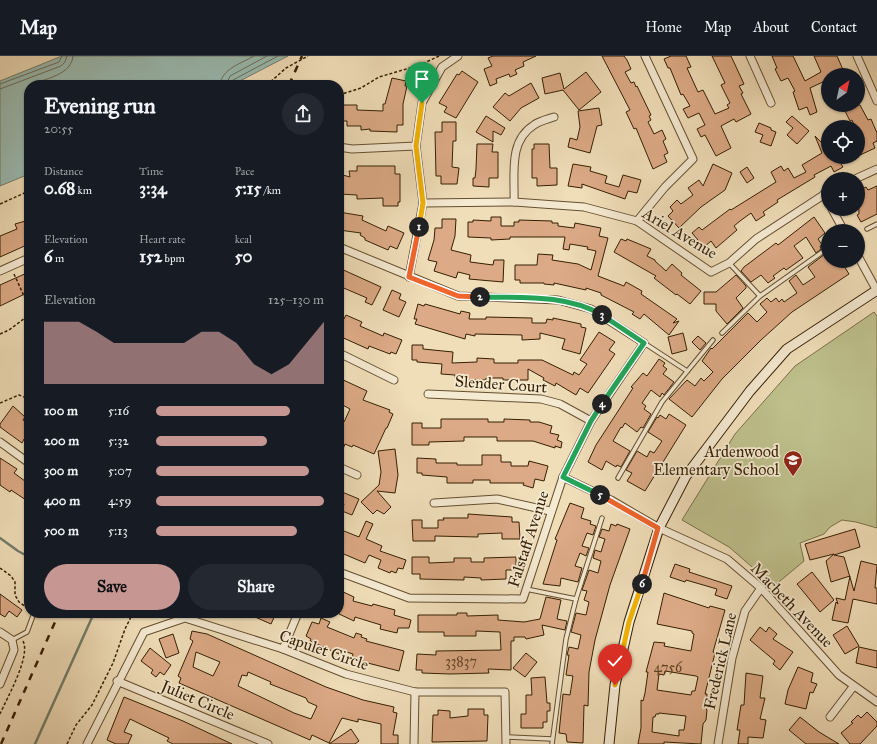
<!DOCTYPE html>
<meta charset="utf-8">
<style>
:root{--surface:#171b24;--page:#242831;--text:#f1f3f6;--muted:#9ea1a6;--line:#363941;--accent:#c59692}
body{margin:0;font-family:"IM FELL Great Primer",serif;background:var(--page);color:var(--text);height:100vh;display:flex;flex-direction:column;font-size:15px;white-space:nowrap}
*{box-sizing:border-box;margin:0}
p{font-size:13px;color:var(--muted)}
.icon{flex:none;width:22px;height:22px;fill:none;stroke:currentColor;stroke-width:2;stroke-linecap:round;stroke-linejoin:round}
.map{position:relative;flex:1;overflow:hidden}
.drawer{position:absolute;left:24px;top:24px;width:320px;height:538px;display:flex;flex-direction:column;background:var(--surface);border-radius:16px;box-shadow:0 1px 3px #0004}
.drawer>*{flex:none}
.needle{width:26px;rotate:33deg}
.fabs{position:absolute;left:821px;top:12px;display:grid;gap:8px}
.fabs a{display:grid;place-items:center;width:44px;height:44px;border-radius:50%;background:var(--surface);box-shadow:0 1px 3px #0004;font-size:20px}
.pin{position:absolute;display:grid;place-items:center;width:34px;height:34px;color:#fff;margin:-41px -17px;border-radius:50% 50% 50% 0;rotate:-45deg;box-shadow:0 0 4px #0007}
.pin .icon{rotate:45deg}
.km{position:absolute;width:20px;height:20px;margin:-10px;border-radius:50%;background:#222;color:#fff;font-size:11px;line-height:20px;text-align:center}
.round{display:grid;place-items:center;flex:none;width:42px;height:42px;border-radius:21px;background:var(--page)}
.overview{display:flex;align-items:center;justify-content:space-between;height:68px;padding:0 20px}
h1{font-size:22px;font-weight:800;line-height:30px}
.metrics{display:grid;grid-template-columns:repeat(3,1fr);gap:6px;height:68px;padding:4px 20px}
.metrics div{display:grid;align-content:center}
.metrics b{font-size:17px;font-weight:800}
.metrics small{font-size:11px;font-weight:400}
.metrics p{font-size:11px}
.chart{height:112px;padding:8px 20px}
.chart p{display:flex;justify-content:space-between}
.chart svg{width:100%;height:72px;margin-top:4px;fill:var(--accent);opacity:.7}
.cta{display:flex;gap:8px;margin-top:auto;padding:8px 20px}
.cta a{flex:1;height:46px;border-radius:24px;background:var(--accent);color:#111;font-size:16px;font-weight:800;line-height:46px;text-align:center}
.cta a+a{background:var(--page);color:var(--text)}
ul{padding:0 20px;list-style:none;font-size:13px}
li{display:grid;grid-template-columns:64px 48px 1fr;align-items:center;height:30px}
li i{height:10px;border-radius:5px;background:var(--accent)}
header{display:flex;align-items:center;gap:24px;box-sizing:border-box;height:56px;padding:0 20px;background:var(--surface);border-bottom:1px solid var(--line)}
header strong{font-size:19px}
nav{display:flex;gap:22px;margin-inline-start:auto;font-size:14px}
.map>svg:first-child{display:block}
.green{fill:#bec08c;stroke:#7a7047}
.water{fill:#9abcb3;stroke:#727d6c}
.lines{fill:none;stroke-linecap:round;stroke-linejoin:round}
.shore{stroke:#686e5a;stroke-width:1}
.stream{stroke:#727d6c;stroke-width:2.5}
.building{fill:#dcaa86;stroke:#351f02;fill-rule:evenodd}
.lane-casing{stroke:#644f30;stroke-width:5.5}
.street-casing{stroke:#644f30;stroke-width:9}
.secondary-casing{stroke:#351f02;stroke-width:11}
.path{stroke:#351f02;stroke-width:1.5;stroke-dasharray:3 2;stroke-linecap:butt}
.lane{stroke:#f5ead2;stroke-width:3.5}
.street{stroke:#f5ead2;stroke-width:7}
.secondary{stroke:#f5ead2;stroke-width:9}
.rail{stroke:#351f02;stroke-width:2.5;stroke-dasharray:7 7;stroke-linecap:butt}
.split-1-casing{stroke:#fff;stroke-width:8}
.split-2-casing{stroke:#fff;stroke-width:8}
.split-3-casing{stroke:#fff;stroke-width:8}
.split-4-casing{stroke:#fff;stroke-width:8}
.split-5-casing{stroke:#fff;stroke-width:8}
.split-6-casing{stroke:#fff;stroke-width:8}
.split-7-casing{stroke:#fff;stroke-width:8}
.split-1{stroke:#f5b400;stroke-width:5}
.split-2{stroke:#f0652b;stroke-width:5}
.split-3{stroke:#22a559;stroke-width:5}
.split-4{stroke:#22a559;stroke-width:5}
.split-5{stroke:#22a559;stroke-width:5}
.split-6{stroke:#f0652b;stroke-width:5}
.split-7{stroke:#f5b400;stroke-width:5}
.labels{text-anchor:middle;dominant-baseline:central;stroke-width:3.5;stroke-linejoin:round;paint-order:stroke}
.number-label{font-size:14px;fill:#5f4223}
.street-label{font-size:16px;fill:#351f02;stroke:#f5ead2}
.poi-label{font-size:16px;fill:#351f02;stroke:#f5ead2;text-anchor:end}
</style>
<header>
<strong>Map</strong>
<nav><a>Home</a><a>Map</a><a>About</a><a>Contact</a></nav>
</header>
<div class="map">
<svg width="877" height="688" viewBox="0 0 877 688">
<rect width="100%" height="100%" fill="#f0deb9"/>
<filter id="stains"><feTurbulence type="fractalNoise" baseFrequency=".005" numOctaves="4"/><feColorMatrix values="0 0 0 0 .2 0 0 0 0 .09 0 0 0 0 .02 0 0 0 .5 -.17"/></filter>
<radialGradient id="worn" r=".72"><stop offset=".6" stop-color="#630" stop-opacity="0"/><stop offset="1" stop-color="#630" stop-opacity=".3"/></radialGradient>
<path class="green" d="M874,256L877,260V472L856,466L842,464L830,471L824,478L800,487L804,505L774,530L729,491L682,464L735,378L795,310Z"/>
<path class="water" d="M62,0H288L232,29H29V118L0,130V25Z"/>
<g class="lines">
<g class="shore">
<path d="M0,28L59,6L62,0"/>
<path d="M30,29C44,23 72,19 73,0"/>
<path d="M220,29C221,13 242,7 254,0"/>
<path d="M226,29L230,20L267,0"/>
<path d="M231,29L233,24L278,0"/>
<path d="M0,33L61,10L65,6L67,0"/>
</g>
<g class="stream">
<path d="M0,482L18,495L29,501"/>
<path d="M35,688L94,557"/>
</g>
</g>
<g class="building">
<path d="M493,0H536L523,6L524,10L515,14L517,18L510,21L509,18L496,23L497,27L490,30L484,13L492,10L488,2Z"/>
<path d="M602,0H624L627,4L631,13L625,16L631,27L634,26L636,31L637,30L651,59L649,60L651,64L648,66L654,78L662,74L666,83L663,85L668,97L664,99L667,106L653,113L636,72L634,73L626,56L630,54Z"/>
<path d="M671,0H686L691,11L687,12L698,36L703,34L715,58L729,52L727,49L730,47L721,29L725,27L712,0H731L744,28L739,30L743,37L741,38L751,58L736,66L734,63L721,70L731,92L716,100L705,79L701,81L697,73L705,69L699,57L688,62L683,53L690,50L683,38L681,39L670,12H668L664,3Z"/>
<path d="M772,0H793L805,25L821,16L814,0H837L844,16L838,19H828V31L825,25L810,32L817,56L810,59L807,51L799,54L793,36L795,35L788,22L781,25L775,13L777,12Z"/>
<path d="M462,15L478,26L456,62L444,56L447,51L439,47L457,18L459,19Z"/>
<path d="M586,16L601,36L579,54L563,34L545,38L542,22L560,17L564,33Z"/>
<path d="M392,22L406,25L405,30H407L403,48V69H397V76L370,75V73L361,74V70H347V65H339V49H357V54L383,55V48H385Z"/>
<path d="M531,27L539,42L521,52L510,65L493,51L505,37L509,40Z"/>
<path d="M842,49H860L868,64L871,63L877,77V85L873,87L875,92L858,100V71H855L852,64L850,65Z"/>
<path d="M599,52L602,69L597,70L590,97L568,91L570,82L577,84L580,71L578,55Z"/>
<path d="M486,60L505,72L501,79L493,75V86L476,76Z"/>
<path d="M792,60L809,75L797,88L787,79L793,72L786,66Z"/>
<path d="M442,66H456V85H453L452,111L459,112L457,128H441V120H436L435,76H442Z"/>
<path d="M759,67L771,72V74L776,76L771,90L760,86L763,79L755,76Z"/>
<path d="M815,80L822,87L828,85V101H855L841,108L843,111L834,116L831,110L814,119L815,121L777,144L778,146L763,156L765,159L756,165L751,157L740,165L734,170L737,174L716,192L711,185L704,191L692,177L699,171L702,174L730,153L731,154L776,126L771,116L781,110L784,115L788,112L794,122L806,116L802,109L822,97Z"/>
<path d="M477,88H493L492,96H498V122H489V131L473,130V122H475L476,113Z"/>
<path d="M534,88H549L550,112H557V129L537,130V122H532V93H534Z"/>
<path d="M573,108L591,111L590,115L607,120L605,127L619,131L623,119L641,124L637,137L628,135L625,143L582,128V132L568,130Z"/>
<path d="M713,108L732,117L725,134L701,151L679,172L668,160L673,155L670,151L677,144L681,148L693,139L688,132L699,124L703,130Z"/>
<path d="M357,110H395V118H400V146H398V150H383V142L357,143V139L339,138V118L350,121L349,115H357Z"/>
<path d="M747,111L754,122L747,127L740,116Z"/>
<path d="M877,130V158L861,166L857,159L859,158L858,135L866,131L868,134Z"/>
<path d="M339,156L363,160L362,164L386,175L388,170L404,177L397,193L390,190L388,194L365,184V182L360,179L361,177L339,174Z"/>
<path d="M491,161H501V170H514V166H519V164L552,165V167H558V170L574,172L575,167L601,172L599,180L608,182L598,220L624,230L626,226L642,235L641,238L677,263L673,267L679,265L669,279L644,258L640,263L632,258L634,256L601,239V237L586,232V234L554,227V229L544,228V227H520V224H515V209H537L538,198L553,199L552,204L578,208L591,214L596,195L587,193L588,191L570,188L569,194L563,193L565,181H510V183L491,184V182L468,181V166H473V164L491,165Z"/>
<path d="M814,161L825,177L818,183L822,189L820,190L821,193L816,197L806,181L794,190L803,202L786,214L784,212L773,220L775,222L768,227L761,219L751,226L741,215L744,211L776,187L778,189Z"/>
<path d="M442,163H456L455,180L451,194L471,199L470,206L493,209L494,204H504L503,226L469,223L470,219L458,216L456,222L434,215L437,206L428,204L434,184L435,172H442Z"/>
<path d="M29,164V188L0,201V180L17,173L15,168Z"/>
<path d="M621,183L626,185L627,183L651,193L647,200L655,204V205L666,215L672,208L682,217L681,219L701,235L690,248L677,238L676,239L654,222L656,220L614,196Z"/>
<path d="M825,198L828,205L833,209L841,205L849,218L792,256L761,284L722,323L692,361L669,343L687,324L695,330L701,322L704,325L713,316L702,305L711,292L712,293L748,257L757,266L767,256L760,248L767,242L771,246L776,242L779,246L782,243L784,246L797,237L789,225L796,219L803,229L815,221L808,211Z"/>
<path d="M339,212L381,231L372,249L365,246L367,242L339,230Z"/>
<path d="M29,216V236L0,250V229Z"/>
<path d="M736,219L746,230V232L736,242L743,252L727,268L716,255V248H704V236H716Z"/>
<path d="M392,234L401,238L399,243L406,246L399,261L383,254Z"/>
<path d="M418,248L424,250L425,248L460,258L461,255L470,257L469,263H486V261L532,262V267H546L547,263L553,264V262L581,268V271L586,272L580,298L562,293L565,283L540,277V283L522,284V279L475,278V280L466,278L465,283L415,268L417,263H414Z"/>
<path d="M346,259L362,266L360,270L383,280L384,277L402,284L396,298L391,296L390,298L369,290L368,293L339,280V260L344,263Z"/>
<path d="M599,276L615,286L609,294L615,298L588,337L580,332L576,339L556,327L555,330L543,324L544,322L528,313V324H503V322H486V324H460V322H455V319L441,318L442,308L417,306V304H412V289H423V293L453,296L452,307L477,306V302L494,303V307H518V304H542L573,319L574,316L579,319L587,308L580,304Z"/>
<path d="M683,277L687,294L672,298L668,281Z"/>
<path d="M698,280L706,287L700,294L692,286Z"/>
<path d="M659,303L665,307L663,310L667,313L663,318L674,326L664,339L662,337L660,341L651,334L642,347L646,350L644,353L651,358L643,372L641,371L637,376L625,367L622,372L621,371L613,385L630,395L621,411L617,409L616,411L606,405L602,414L588,406L596,389L633,332L631,331L643,317L647,320Z"/>
<path d="M339,322L367,335L363,344L390,354L389,356L393,358L387,372H386L374,398L353,389L352,391L345,388L339,403V363L344,366L350,353L339,347Z"/>
<path d="M13,350L25,361L23,364L29,368V386L24,383L22,387L0,371V368Z"/>
<path d="M669,358L686,369L645,435L627,425L632,417L626,414L637,395L647,401L650,395L654,397L662,385L648,376L657,361L658,362L660,359L666,363Z"/>
<path d="M441,363H488V366H504V363L530,364V366H539L552,370L550,377L559,379L557,384L562,386L561,392L555,390V392L533,385H497V381H464V385L429,386V389H412V367H422V372H441Z"/>
<path d="M395,393L398,419L395,437L377,435L391,451L384,458L377,454L373,458L361,446L379,429L381,416L378,395Z"/>
<path d="M482,399H501V406H511V410H528L529,405L548,410L544,425L535,423L533,432L523,429L524,427H490V424H473V427H447V421L422,419V417H417V402L436,403V407H457V409H482Z"/>
<path d="M0,402L17,413L14,417L29,428V446L11,434L10,436L0,429Z"/>
<path d="M342,436L359,443L352,459L342,455L344,448L339,446V442Z"/>
<path d="M570,447L584,452L581,462L591,465L590,468L596,470L593,479L587,477L582,490L589,492L586,500L580,497L575,510L582,512L578,526L561,522L560,530L543,528L557,484L555,483Z"/>
<path d="M468,458L512,461V466H519L520,483H502V477L478,478V481L435,480V485H413L412,464H422V472H438V464H444L443,462H468Z"/>
<path d="M366,465L373,468L366,483L382,490L380,495L406,504L403,513L398,512L396,517L391,515L390,517L378,512L381,504L369,499L365,507L339,496V473L359,481Z"/>
<path d="M611,468L616,470L617,468L630,473L610,529L595,584L589,616L588,650L584,649L583,687L567,686L566,678L559,677L563,638L570,639L573,620L566,619L569,599H567L569,591L578,593L581,579L571,576L576,557L586,559L589,546L584,544L587,535L582,534L589,514L598,517L601,505L593,502L595,494L601,496L605,483L599,481L602,473L609,475Z"/>
<path d="M855,473L860,491L834,499L844,501L854,535L861,505L877,509L875,532H877V548L853,543L848,567L832,564L836,546L838,548L836,542L845,544L850,520L831,526L826,505L834,498L810,504L805,488Z"/>
<path d="M412,501H429V507L454,506V502H471V506H484V502L516,501V514H506V523L481,524V522L464,521V524L420,523V518H412Z"/>
<path d="M675,508L690,513L689,516L732,530L727,543L715,539L717,533L686,524L685,526L670,521Z"/>
<path d="M812,516L834,544L820,556L797,528Z"/>
<path d="M339,534L354,541L353,545L372,550L373,548L395,554L394,559L411,564L409,572H398L397,577L380,573L381,569L355,561L354,565L339,558Z"/>
<path d="M664,537L709,552L710,550L725,554L713,596L715,597L705,638H707L706,653L707,654L706,664L703,668L701,688L664,686V688H638L641,672V644L643,645L645,637L648,616H646L654,586L665,587L664,590L691,595L694,578L692,577V575L657,568ZM665,615L696,620L698,621L695,635H692L691,639L657,634L659,618L664,619ZM659,657L686,660L684,674H679V680L652,676L653,661H655L656,658H659Z"/>
<path d="M0,538L22,554L17,561L9,555L5,561L0,558Z"/>
<path d="M546,541L561,544L557,563L567,565L565,574L542,569L544,579L526,583L525,581H514V585H511V614L488,613L489,617L450,618L422,617V614H416L417,598L436,599V595L501,594L500,576L476,575V580H444V576H418V559H457V557H467V560L498,559V564L524,566L540,563Z"/>
<path d="M246,557H276L271,568Z"/>
<path d="M321,562L330,566L327,571L354,582L356,577L362,579L361,581L367,583L366,585L404,595L399,615L352,603L353,598L340,594L339,598L310,585L311,583L306,580L312,566L319,568Z"/>
<path d="M847,570L859,590L845,598L833,579Z"/>
<path d="M760,571L766,576L769,571L777,578L773,583L793,596L780,614L773,608L775,605L750,584Z"/>
<path d="M192,575L207,578L326,631L363,644L394,651L393,656L397,657L393,679H398V688H381V668L358,663V666L342,662L329,687L312,679L310,684L179,627L181,622L178,620L193,585L190,583ZM196,596L220,606L213,620L193,611ZM248,616L271,626L270,628L306,642L308,646L317,650L311,663L294,657L238,630L242,619L247,620Z"/>
<path d="M173,578L179,597L166,602L159,583Z"/>
<path d="M859,591L877,595V612L856,607Z"/>
<path d="M150,592L171,609L164,619L160,616L156,621L151,617L153,614L141,605Z"/>
<path d="M526,597L537,606L525,621L513,612Z"/>
<path d="M798,611L813,617L811,626L817,628L813,637L810,636L806,653L785,648L788,634Z"/>
<path d="M746,617L763,620L760,642H765L760,663L766,664L763,682L748,681V688H738L740,674H737L741,649H744Z"/>
<path d="M545,621L547,647H550V655H547V666H543V672H521V658H526V639H532L531,622Z"/>
<path d="M124,641L183,665L232,688H173L167,685L169,682L130,663L124,676L132,679L128,688H116L107,684Z"/>
<path d="M468,653H484V659H488L487,685L432,686L433,659H438V654L450,655V662L468,660Z"/>
<path d="M867,656L877,666V670L860,688H850L841,677L853,667L851,666L858,659L861,662Z"/>
<path d="M800,661L819,676L839,688H806L789,674Z"/>
<path d="M351,673L359,685L355,688H329Z"/>
</g>
<g class="lines">
<defs>
<g id="lane">
<path d="M867,173L877,168"/>
<path d="M729,207L760,240"/>
<path d="M722,277L760,240L828,192"/>
<path d="M644,287L687,315"/>
<path d="M618,422L662,346L713,284"/>
<path d="M526,533L576,543"/>
<path d="M12,584L27,576L34,557"/>
<path d="M506,681L552,683"/>
<path d="M552,688L566,583L576,543L602,462"/>
</g>
<g id="street">
<path d="M750,0L771,47"/>
<path d="M857,0L877,45"/>
<path d="M339,91L352,93L416,90"/>
<path d="M855,123L877,113"/>
<path d="M824,138L828,146"/>
<path d="M514,146C515,119 508,85 534,69C539,65 548,63 554,61"/>
<path d="M423,147L514,146L584,151L637,165L711,216L729,207L756,183L828,136"/>
<path d="M832,153L844,175"/>
<path d="M637,165L665,131L693,103L645,0"/>
<path d="M339,191L458,240L558,244L591,253L644,287L591,365L563,421L523,543L409,542L339,516"/>
<path d="M858,200L877,235"/>
<path d="M0,215L29,202"/>
<path d="M409,221L423,147L416,90L422,47L442,11L458,0"/>
<path d="M339,297L394,324"/>
<path d="M428,338L541,343L560,348L591,365"/>
<path d="M0,386L29,407"/>
<path d="M339,411L357,419"/>
<path d="M563,421L611,444L659,472L727,503L761,532L839,619L877,646"/>
<path d="M434,447L497,443L550,455"/>
<path d="M0,576L12,584L14,594L0,628"/>
<path d="M283,593L298,557"/>
<path d="M117,625L268,688"/>
<path d="M830,661L853,631"/>
<path d="M87,688L144,576L185,562L283,593L346,618L415,636H505L506,688"/>
<path d="M414,688L415,636"/>
<path d="M718,688L732,602L745,555L761,532"/>
</g>
<path id="secondary" d="M609,688L615,629L629,566L659,472L686,420L750,335L787,293L877,234"/>
</defs>
<use href="#lane" class="lane-casing"/>
<use href="#street" class="street-casing"/>
<use href="#secondary" class="secondary-casing"/>
<g class="path">
<path d="M423,8L432,16"/>
<path d="M267,29L286,12L308,0"/>
<path d="M339,39L361,32L379,21L420,9L439,0"/>
<path d="M0,148L29,135"/>
<path d="M14,218L29,251"/>
<path d="M0,278L9,274L29,259"/>
<path d="M0,347L19,339L29,343"/>
<path d="M0,512L11,520L15,526V539L19,546L29,553"/>
<path d="M0,658C7,642 31,600 23,585"/>
<path d="M67,688L76,669L92,649L113,607L125,573L133,557"/>
</g>
<use href="#lane" class="lane"/>
<use href="#street" class="street"/>
<use href="#secondary" class="secondary"/>
<g class="rail">
<path d="M289,29L302,0"/>
<path d="M1,688L59,557"/>
</g>
</g>
<g class="lines">
<defs>
<path id="split-1" d="M419,171L423,147L416,90L422,47"/>
<path id="split-2" d="M419,171L409,221L458,240L480,241"/>
<path id="split-3" d="M480,241C520,242 566,238 602,259"/>
<path id="split-4" d="M602,259L644,287L602,348"/>
<path id="split-5" d="M600,439L563,421L591,365L602,348"/>
<path id="split-6" d="M600,439L658,472L642,528"/>
<path id="split-7" d="M615,629L629,566L642,528"/>
</defs>
<use href="#split-1" class="split-1-casing"/>
<use href="#split-2" class="split-2-casing"/>
<use href="#split-3" class="split-3-casing"/>
<use href="#split-4" class="split-4-casing"/>
<use href="#split-5" class="split-5-casing"/>
<use href="#split-6" class="split-6-casing"/>
<use href="#split-7" class="split-7-casing"/>
<use href="#split-1" class="split-1"/>
<use href="#split-2" class="split-2"/>
<use href="#split-3" class="split-3"/>
<use href="#split-4" class="split-4"/>
<use href="#split-5" class="split-5"/>
<use href="#split-6" class="split-6"/>
<use href="#split-7" class="split-7"/>
</g>
<defs>
<symbol id="school-pin" viewBox="-11 -11 22 30"><path d="M0 17L-7.5 6A9.5 9.5 0 1 1 7.5 6Z" fill="#8f2418" stroke="#f5ead2"/><path d="M0-5L7-2L0 1L-7-2ZM-4 1L0 2.5L4 1V4Q0 6-4 4Z" fill="#fff"/></symbol>
</defs>
<g fill-rule="evenodd">
<use href="#school-pin" x="782" y="393" width="22" height="30"/>
</g>
<g class="labels">
<g class="number-label">
<text x="461" y="605">33837</text>
<text x="668" y="611">4756</text>
</g>
<g class="street-label">
<text transform="translate(680 177) rotate(31)">Ariel Avenue</text>
<text transform="translate(501 328) rotate(4)">Slender Court</text>
<text transform="translate(528 483) rotate(-72)">Falstaff Avenue</text>
<text transform="translate(792 549) rotate(46)">Macbeth Avenue</text>
<text transform="translate(324 594) rotate(19)">Capulet Circle</text>
<text transform="translate(720 605) rotate(-77)">Frederick Lane</text>
<text transform="translate(198 644) rotate(23)">Juliet Circle</text>
</g>
<g class="poi-label">
<text x="779" y="395">Ardenwood<tspan x="779" dy="18">Elementary School</tspan></text>
</g>
</g>
<rect width="100%" height="100%" filter="url(#stains)"/>
<rect width="100%" height="100%" fill="url(#worn)"/>
</svg>
<div class="fabs">
<a><svg class="needle" viewBox="-14 -14 28 28"><path d="M0-13l5 13h-10z" fill="#e53935"/><path d="M0 13l5-13h-10z" fill="#9ea1a6"/></svg></a>
<a><svg class="icon" aria-label="locate" viewBox="0 0 24 24"><circle cx="12" cy="12" r="6"/><path d="M12 2v4M12 18v4M2 12h4M18 12h4"/></svg></a>
<a>+</a>
<a>−</a>
</div>
<div class="pin" style="left:422px;top:47px;background:#1e9e55"><svg class="icon" aria-label="arrive" viewBox="0 0 24 24"><path d="M6 21V4h12l-3 4 3 4H6"/></svg></div>
<div class="pin" style="left:615px;top:629px;background:#d93025"><svg class="icon" aria-label="check" viewBox="0 0 24 24"><path d="M5 12l5 5 9-10"/></svg></div>
<b class="km" style="left:419px;top:171px">1</b>
<b class="km" style="left:480px;top:241px">2</b>
<b class="km" style="left:602px;top:259px">3</b>
<b class="km" style="left:602px;top:348px">4</b>
<b class="km" style="left:600px;top:439px">5</b>
<b class="km" style="left:642px;top:528px">6</b>
<section class="drawer">
<div class="overview"><div><h1>Evening run</h1><p>20:55</p></div><a class="round"><svg class="icon" aria-label="share" viewBox="0 0 24 24"><path d="M12 15V3M7 8l5-5 5 5M5 13v7h14v-7"/></svg></a></div>
<div class="metrics">
<div><p>Distance</p><b>0.68<small> km</small></b></div>
<div><p>Time</p><b>3:34</b></div>
<div><p>Pace</p><b>5:15<small> /km</small></b></div>
</div>
<div class="metrics">
<div><p>Elevation</p><b>6<small> m</small></b></div>
<div><p>Heart rate</p><b>152<small> bpm</small></b></div>
<div><p>kcal</p><b>50</b></div>
</div>
<div class="chart"><p><span>Elevation</span>125–130 m</p>
<svg viewBox="0 0 160 44" preserveAspectRatio="none"><path d="M0 44V6L10 6L20 6L30 12L40 19L50 19L60 19L70 19L80 19L90 12L100 12L110 19L120 32L130 38L140 32L150 19L160 6V44z"/></svg>
</div>
<ul>
<li><b>100 m</b>5:16<i style="width:80%"></i></li>
<li><b>200 m</b>5:32<i style="width:66%"></i></li>
<li><b>300 m</b>5:07<i style="width:91%"></i></li>
<li><b>400 m</b>4:59<i style="width:100%"></i></li>
<li><b>500 m</b>5:13<i style="width:84%"></i></li>
</ul>
<div class="cta"><a>Save</a><a>Share</a></div>
</section>
</div>
